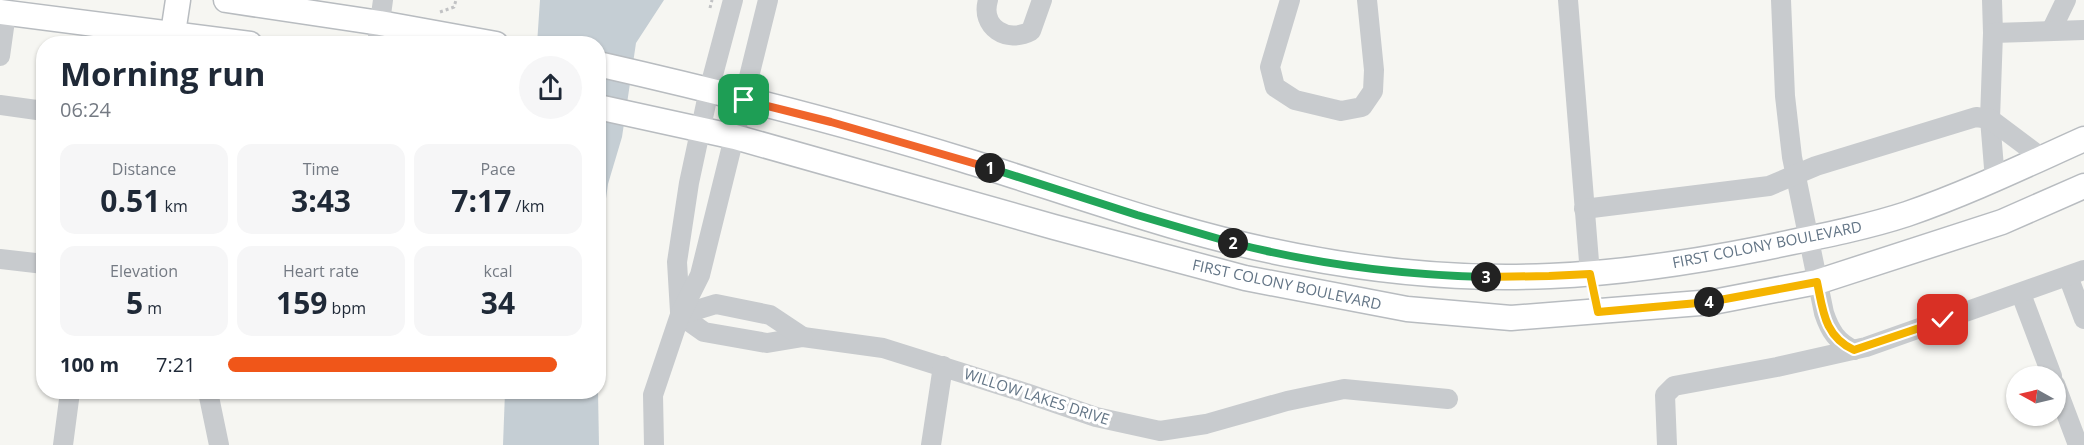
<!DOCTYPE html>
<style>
:root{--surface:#fff;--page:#f6f6f7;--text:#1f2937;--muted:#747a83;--accent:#f05619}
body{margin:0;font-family:"Open Sans",sans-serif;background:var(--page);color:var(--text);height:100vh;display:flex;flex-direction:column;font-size:22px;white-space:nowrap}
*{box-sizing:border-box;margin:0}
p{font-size:20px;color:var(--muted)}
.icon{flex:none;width:33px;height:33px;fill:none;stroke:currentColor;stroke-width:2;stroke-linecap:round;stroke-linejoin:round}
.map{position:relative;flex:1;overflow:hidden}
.details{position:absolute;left:36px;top:36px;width:570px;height:363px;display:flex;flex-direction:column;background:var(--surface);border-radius:24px;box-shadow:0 2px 4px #0004}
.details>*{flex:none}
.needle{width:39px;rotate:278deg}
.buttons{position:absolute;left:2006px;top:366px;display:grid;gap:12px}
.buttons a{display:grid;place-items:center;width:60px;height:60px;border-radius:50%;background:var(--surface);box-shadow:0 2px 4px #0004;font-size:30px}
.pin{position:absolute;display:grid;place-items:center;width:51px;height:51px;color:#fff;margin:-26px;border-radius:12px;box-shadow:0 3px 9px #0006}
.km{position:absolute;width:30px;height:30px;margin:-15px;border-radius:50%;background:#222;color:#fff;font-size:16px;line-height:30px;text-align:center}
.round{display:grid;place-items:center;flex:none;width:63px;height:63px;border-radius:32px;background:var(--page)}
.overview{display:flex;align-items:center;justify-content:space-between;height:102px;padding:0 24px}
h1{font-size:33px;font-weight:700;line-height:45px}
.figures{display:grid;grid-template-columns:repeat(3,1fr);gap:9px;height:102px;padding:6px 24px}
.figures div{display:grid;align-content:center;border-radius:15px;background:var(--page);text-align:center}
.figures b{font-size:30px;font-weight:700}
.figures small{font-size:16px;font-weight:400}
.figures p{font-size:16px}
ul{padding:0 24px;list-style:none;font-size:20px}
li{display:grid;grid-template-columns:96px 72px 1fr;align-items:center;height:45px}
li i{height:15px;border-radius:8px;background:var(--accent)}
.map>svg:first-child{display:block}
.water{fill:#c5ced4}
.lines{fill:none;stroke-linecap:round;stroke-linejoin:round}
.major-casing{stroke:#b8bcc0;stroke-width:27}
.path{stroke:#c1c2c4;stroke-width:3;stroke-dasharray:3 3;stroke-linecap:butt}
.minor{stroke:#c8cbce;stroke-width:20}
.major{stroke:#fff;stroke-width:24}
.split-1-casing{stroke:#fff;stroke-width:12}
.split-2-casing{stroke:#fff;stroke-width:12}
.split-3-casing{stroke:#fff;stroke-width:12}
.split-4-casing{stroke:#fff;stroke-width:12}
.split-5-casing{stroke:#fff;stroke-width:12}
.split-1{stroke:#f0652b;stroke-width:8}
.split-2{stroke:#22a559;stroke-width:8}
.split-3{stroke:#22a559;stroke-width:8}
.split-4{stroke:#f5b400;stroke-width:8}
.split-5{stroke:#f5b400;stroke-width:8}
.labels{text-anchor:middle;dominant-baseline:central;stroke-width:6;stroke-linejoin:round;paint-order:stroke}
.street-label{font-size:15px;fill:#637586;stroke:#fff}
</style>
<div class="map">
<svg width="2084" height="445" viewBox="0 0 2084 445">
<rect width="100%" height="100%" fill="#f6f6f2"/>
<g class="water">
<path d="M540,0H664L636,43L622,137L608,184L601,235L599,295L598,44H537Z"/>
<path d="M505,392H598L599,445H503Z"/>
</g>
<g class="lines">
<defs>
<g id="major">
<path d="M226,0L380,23L496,44"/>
<path d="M0,12L250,44"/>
<path d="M173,33L178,0"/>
<path d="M598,64C721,92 844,123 964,160C1074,194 1183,235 1297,256C1380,272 1466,280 1550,276C1622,273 1694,262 1764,248C1811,238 1861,229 1907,214C1968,193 2026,165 2084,139"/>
<path d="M598,107L735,137L1054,227L1245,278L1407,309L1511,318L1713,302L1817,282L2002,222L2084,186"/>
</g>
</defs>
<use href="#major" class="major-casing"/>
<g class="path">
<path d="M710,8L712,0"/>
<path d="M440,12L454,7L456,0"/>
</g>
<g class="minor">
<path d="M988,0C980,27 1007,44 1031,31L1042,0"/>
<path d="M1290,0L1270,67L1275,87L1295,100L1341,111L1362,107L1373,91L1374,70L1367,0"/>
<path d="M1568,0L1590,274"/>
<path d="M1781,0L1785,96L1792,157L1824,313C1830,331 1837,342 1854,350"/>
<path d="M1992,0L1993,33"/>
<path d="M2051,31L2066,0"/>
<path d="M377,44L383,0"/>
<path d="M0,56L6,13"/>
<path d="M0,105L44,111"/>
<path d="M1995,180L1990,119L1993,33L2084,30"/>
<path d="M1584,209L1769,186L1816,166L1976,117L1990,119L2042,158"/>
<path d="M0,259L44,264"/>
<path d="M2068,276L2084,319"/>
<path d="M2021,294L2052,376"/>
<path d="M680,312L677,262L689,183L709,90L733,0"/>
<path d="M680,315L704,332L767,343L803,337L883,348L1026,393L1096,417L1160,431L1206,424L1287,401L1344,389L1448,399"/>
<path d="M680,315L716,304L770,315L803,337"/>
<path d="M2055,384L2078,445"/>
<path d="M208,392L219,445"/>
<path d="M63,445L70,392"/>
<path d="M654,445L653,395L680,315L700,275L768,0"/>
<path d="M931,445L943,366"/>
<path d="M1667,445L1665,395L1674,386L1777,367L1866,347L2084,270"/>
</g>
<use href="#major" class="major"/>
</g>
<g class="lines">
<defs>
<path id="split-1" d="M744,100L831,122L990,168"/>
<path id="split-2" d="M990,168L1137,215L1233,243"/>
<path id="split-3" d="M1233,243C1315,264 1401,275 1486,277"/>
<path id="split-4" d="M1486,277L1549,276L1590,274L1598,312L1709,302"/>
<path id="split-5" d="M1709,302L1817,282C1823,310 1824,336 1854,350L1943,320"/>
</defs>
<use href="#split-1" class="split-1-casing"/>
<use href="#split-2" class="split-2-casing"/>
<use href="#split-3" class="split-3-casing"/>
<use href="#split-4" class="split-4-casing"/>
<use href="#split-5" class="split-5-casing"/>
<use href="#split-1" class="split-1"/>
<use href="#split-2" class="split-2"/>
<use href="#split-3" class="split-3"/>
<use href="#split-4" class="split-4"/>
<use href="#split-5" class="split-5"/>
</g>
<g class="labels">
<g class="street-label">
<text transform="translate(1767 244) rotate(-11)">FIRST COLONY BOULEVARD</text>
<text transform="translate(1287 284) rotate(12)">FIRST COLONY BOULEVARD</text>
<text transform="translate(1037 396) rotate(18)">WILLOW LAKES DRIVE</text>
</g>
</g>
</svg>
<div class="buttons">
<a><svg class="needle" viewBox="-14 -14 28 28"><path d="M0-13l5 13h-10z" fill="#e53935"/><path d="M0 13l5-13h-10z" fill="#747a83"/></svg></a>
</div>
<div class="pin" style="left:744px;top:100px;background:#1e9e55"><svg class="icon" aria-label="arrive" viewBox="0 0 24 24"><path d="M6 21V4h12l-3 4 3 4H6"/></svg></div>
<div class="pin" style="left:1943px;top:320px;background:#d93025"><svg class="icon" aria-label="check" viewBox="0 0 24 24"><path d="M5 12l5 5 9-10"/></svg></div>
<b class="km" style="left:990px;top:168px">1</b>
<b class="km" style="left:1233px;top:243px">2</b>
<b class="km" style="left:1486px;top:277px">3</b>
<b class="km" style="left:1709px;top:302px">4</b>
<section class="details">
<div class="overview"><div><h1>Morning run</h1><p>06:24</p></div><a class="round"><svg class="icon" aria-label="share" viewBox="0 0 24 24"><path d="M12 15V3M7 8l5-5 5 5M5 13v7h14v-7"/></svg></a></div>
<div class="figures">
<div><p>Distance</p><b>0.51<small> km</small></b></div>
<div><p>Time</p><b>3:43</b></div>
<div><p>Pace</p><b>7:17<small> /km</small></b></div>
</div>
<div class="figures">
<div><p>Elevation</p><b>5<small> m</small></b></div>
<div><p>Heart rate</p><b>159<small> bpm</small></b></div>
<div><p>kcal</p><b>34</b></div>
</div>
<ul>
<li><b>100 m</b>7:21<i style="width:93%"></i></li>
</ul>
</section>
</div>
